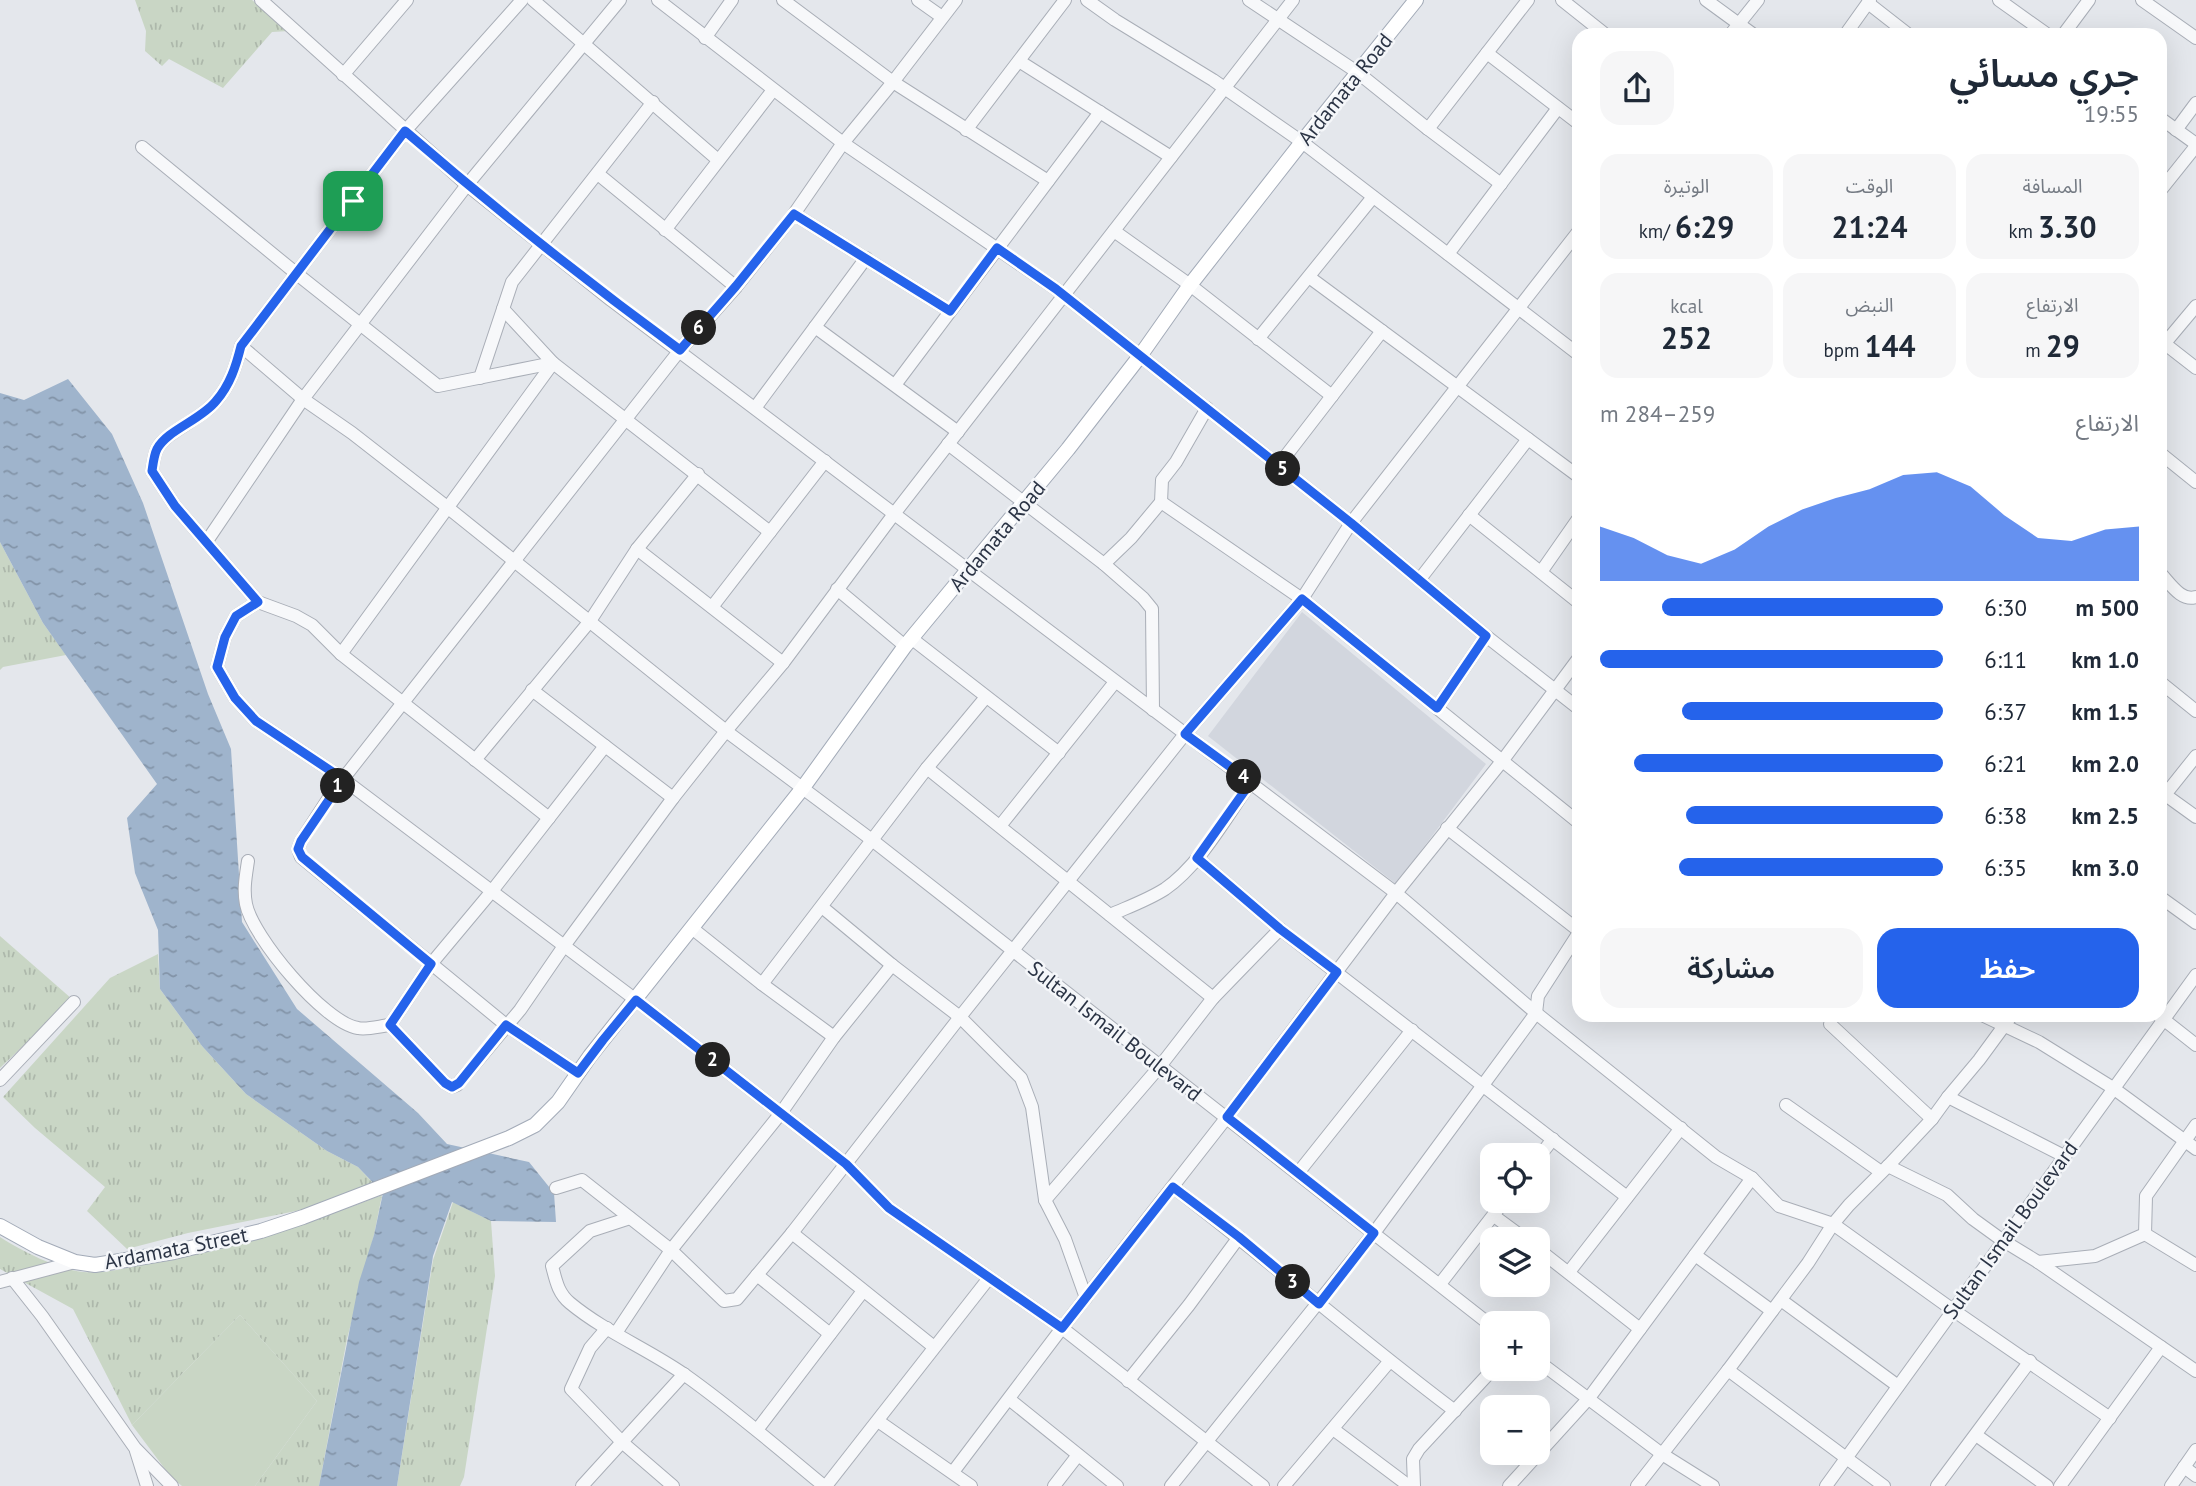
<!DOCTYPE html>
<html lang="ar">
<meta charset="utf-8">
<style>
:root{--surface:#fff;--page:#f6f6f7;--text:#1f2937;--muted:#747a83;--accent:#2563eb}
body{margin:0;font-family:"PT Sans","Noto Sans Arabic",sans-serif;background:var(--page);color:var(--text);direction:rtl;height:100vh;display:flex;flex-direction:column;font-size:26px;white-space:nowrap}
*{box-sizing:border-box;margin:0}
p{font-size:23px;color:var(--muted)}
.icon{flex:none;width:38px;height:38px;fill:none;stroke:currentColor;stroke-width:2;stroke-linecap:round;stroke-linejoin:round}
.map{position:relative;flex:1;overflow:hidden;direction:ltr}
.side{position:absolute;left:1572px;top:28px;width:595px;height:994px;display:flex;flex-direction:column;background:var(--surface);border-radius:21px;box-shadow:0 7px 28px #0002;direction:rtl}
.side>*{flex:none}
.buttons{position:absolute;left:1480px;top:1143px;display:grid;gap:14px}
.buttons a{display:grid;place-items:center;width:70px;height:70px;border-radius:14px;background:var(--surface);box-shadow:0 7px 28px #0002;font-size:35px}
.pin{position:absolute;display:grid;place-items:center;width:60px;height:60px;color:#fff;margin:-30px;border-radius:14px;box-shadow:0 4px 10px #0006}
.km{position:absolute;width:35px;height:35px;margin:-18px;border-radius:50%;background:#222;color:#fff;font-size:19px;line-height:35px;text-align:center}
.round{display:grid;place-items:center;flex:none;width:74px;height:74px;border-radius:21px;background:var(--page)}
.head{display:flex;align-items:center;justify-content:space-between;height:119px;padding:0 28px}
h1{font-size:38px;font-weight:600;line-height:52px}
.stats{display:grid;grid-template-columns:repeat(3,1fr);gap:10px;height:119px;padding:7px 28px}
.stats div{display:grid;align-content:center;border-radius:18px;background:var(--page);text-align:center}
.stats b{font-size:30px;font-weight:600}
.stats small{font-size:19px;font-weight:400}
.stats p{font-size:19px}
.chart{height:196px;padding:14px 28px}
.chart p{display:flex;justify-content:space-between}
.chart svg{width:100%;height:126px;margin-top:7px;fill:var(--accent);opacity:.7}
.primary-button{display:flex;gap:14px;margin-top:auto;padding:14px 28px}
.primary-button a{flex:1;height:80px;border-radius:21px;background:var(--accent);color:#fff;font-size:28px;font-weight:600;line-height:80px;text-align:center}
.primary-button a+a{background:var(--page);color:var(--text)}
ul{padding:0 28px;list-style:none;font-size:23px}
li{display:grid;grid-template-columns:112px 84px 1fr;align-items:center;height:52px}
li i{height:18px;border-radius:9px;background:var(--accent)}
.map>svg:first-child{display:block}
.built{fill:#d2d6de}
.grass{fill:url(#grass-tufts)}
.pitch{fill:#c9d6c5}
.water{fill:url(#water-ripples)}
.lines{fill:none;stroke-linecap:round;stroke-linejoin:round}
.minor-casing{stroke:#a9aeb7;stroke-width:14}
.major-casing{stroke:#a3abb8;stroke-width:16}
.minor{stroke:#f7f8fa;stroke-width:12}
.major{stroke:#fff;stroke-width:14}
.route-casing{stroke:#fff;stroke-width:14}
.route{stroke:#2563eb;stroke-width:9}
.labels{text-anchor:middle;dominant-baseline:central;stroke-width:5;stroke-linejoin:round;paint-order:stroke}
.street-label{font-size:21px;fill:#2b3445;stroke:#f4f6f9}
</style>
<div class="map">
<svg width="2196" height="1486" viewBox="0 0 2196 1486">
<defs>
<pattern id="grass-tufts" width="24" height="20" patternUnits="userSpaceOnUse" patternTransform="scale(1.75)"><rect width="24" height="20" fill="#c9d6c5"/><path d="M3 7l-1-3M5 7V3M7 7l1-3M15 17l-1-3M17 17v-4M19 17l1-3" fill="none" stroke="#adb8ab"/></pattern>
<pattern id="water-ripples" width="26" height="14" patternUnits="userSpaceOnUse" patternTransform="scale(1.75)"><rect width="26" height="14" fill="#9fb4cc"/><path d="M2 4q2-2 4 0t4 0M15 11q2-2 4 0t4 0" fill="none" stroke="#8293a7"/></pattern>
</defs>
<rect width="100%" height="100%" fill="#e4e7ec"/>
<path class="built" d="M1302,612L1486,764L1396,884L1208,736Z"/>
<g class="grass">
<path d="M135,0H252L289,31L272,32L223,88L169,59L162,66L145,51L146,31Z"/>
<path d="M0,542L43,623L66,655L3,667L0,670Z"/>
<path d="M0,936L72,999L0,1068Z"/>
<path d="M158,954L160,989L202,1046L246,1094L327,1151L358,1167L373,1183L306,1209L188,1233L127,1249L87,1211L105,1187L35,1128L3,1097L110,978Z"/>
<path d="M382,1195L374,1235L347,1339L319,1486H255L317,1401L240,1315L132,1425L73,1309L0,1269V1237C22,1251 57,1269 83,1272C106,1274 130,1267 152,1262C231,1247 308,1224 382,1195Z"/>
<path d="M453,1202L491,1221L495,1276L464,1477L460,1486H397L433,1260Z"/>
</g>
<path class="pitch" d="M240,1315L317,1401L255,1486H182L171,1477L132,1425Z"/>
<path class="water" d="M68,379L112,434L143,503L208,694L231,749L242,922L297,1009L418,1113L447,1144L529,1162L554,1193L556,1222L491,1221L452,1202L433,1256L397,1486H319L359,1282L374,1235L383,1193L358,1167L327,1151L246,1094L202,1046L160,989L158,930L135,873L127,818L157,784L43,623L0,542V393L24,400Z"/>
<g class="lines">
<defs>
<g id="minor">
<path d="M261,0L467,185L611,300L1396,893L1536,1013L1716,1157L1752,1178L1779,1206L1833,1224L1953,1310L2110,1418"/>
<path d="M533,0L718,160"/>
<path d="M658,0L843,143L1056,289L1351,523L1486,636L1578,708"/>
<path d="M783,0L893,82L1048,181"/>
<path d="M918,0L942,17"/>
<path d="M1087,0L1115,20L1213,80L1302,142L1578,354"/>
<path d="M1249,0L1357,72L1428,129L1501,184"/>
<path d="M1562,0L1606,35"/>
<path d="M1706,0L1754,35"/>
<path d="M1999,0L2048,35"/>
<path d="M2142,0L2196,38"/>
<path d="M1868,3L1909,35"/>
<path d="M1730,35L1758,0"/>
<path d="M1845,35L1870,0"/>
<path d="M2063,35L2089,0"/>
<path d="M705,38L732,0"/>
<path d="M1487,53L1578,123"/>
<path d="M1019,61L1171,157"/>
<path d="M343,75L407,0"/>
<path d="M2160,118L2196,144"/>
<path d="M1428,129L1528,0"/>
<path d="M966,130L1065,0"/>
<path d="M2176,130L2196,103"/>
<path d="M142,147L297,274L438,386L553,363L770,532"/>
<path d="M598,174L736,287"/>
<path d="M2160,191L2196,146"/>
<path d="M794,214L950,311"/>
<path d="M665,230L773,90"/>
<path d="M1114,231L1190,285L1332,396"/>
<path d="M1448,254L1558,108"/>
<path d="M1309,277L1578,476"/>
<path d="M815,327L958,432"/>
<path d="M1258,339L1373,197"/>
<path d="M2160,340L2196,368"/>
<path d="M241,346L303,399L352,433L447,507L726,731L872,840L1493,1327"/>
<path d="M2160,349L2196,306"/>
<path d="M480,378L512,282L653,102"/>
<path d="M895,385L1100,112"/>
<path d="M755,408L866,258"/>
<path d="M948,444L1104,564L1143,598L1152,609L1153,710"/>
<path d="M2160,453L2196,482"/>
<path d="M1278,466L1382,331"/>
<path d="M1161,502L1302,599L1578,822"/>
<path d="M1469,515L1578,602"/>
<path d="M207,541L303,399L467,185L620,0"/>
<path d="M637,549L783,663"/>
<path d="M1104,564L1131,538L1161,502L1162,480L1176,462L1207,408"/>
<path d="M1541,572L1578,519"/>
<path d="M2160,573C2170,583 2181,602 2196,597"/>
<path d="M1420,579L1528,439"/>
<path d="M837,589L905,646"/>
<path d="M258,602L175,506L152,471C153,464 154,455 157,449C166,431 201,420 216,401C230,385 236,366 241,346L405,131L522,0"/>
<path d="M712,607L825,461"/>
<path d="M911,638L1059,753"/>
<path d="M341,654L553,363L503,309"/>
<path d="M2160,682L2196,711"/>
<path d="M532,690L673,798"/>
<path d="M1437,708L1486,636"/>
<path d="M475,760L590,621L637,549L698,474"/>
<path d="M927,768L1213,998"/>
<path d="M2160,791L2196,817"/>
<path d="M2160,801L2196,756"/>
<path d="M549,818L341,654L312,625L296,616L258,602L236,616L225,637L217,667L235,698L256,721L343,779L636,1000L846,1164L889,1208L1062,1328L1263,1486"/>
<path d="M1000,826L1115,682"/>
<path d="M1447,828L1578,930"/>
<path d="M1197,858L1280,929L1627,1197"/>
<path d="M248,861C246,875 243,889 246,904C252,936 324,1023 358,1028C367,1030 380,1026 390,1025L445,1083L452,1087L457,1085L520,1010L564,946L673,798L726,731L783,663L894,514L1293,0"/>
<path d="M2160,897L2196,923"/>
<path d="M822,907L892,965L960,1017L1021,1078L1032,1107L1045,1200L1065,1239L1086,1298"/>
<path d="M1110,915C1128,907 1148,900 1165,889C1200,865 1226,817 1251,782"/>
<path d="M693,929L762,984L834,1037"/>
<path d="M762,984L927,768L986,697"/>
<path d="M1982,1015L2039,1042L2113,1088L2196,1149"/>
<path d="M2158,1015L2196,1045"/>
<path d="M1830,1024L1932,1119"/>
<path d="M390,1025L431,964L492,891L605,746"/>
<path d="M578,1073L506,1025L301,857L298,849L301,841L332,793L680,350L736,287L794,214L843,143L893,82L956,0"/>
<path d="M0,1080L74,1002"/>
<path d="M1948,1097L2064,1156"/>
<path d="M1786,1105L1881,1172"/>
<path d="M1538,1158L1553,1139"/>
<path d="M1888,1166L1947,1195L1973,1219L2002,1240L2038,1262L2196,1371"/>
<path d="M1298,1173L1412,1030"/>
<path d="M1173,1187C1269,1260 1359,1339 1455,1411"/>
<path d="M556,1188L582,1180L671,1250L724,1301L737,1299L792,1233L960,1017L1185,734L1302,599L1351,523L1578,232"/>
<path d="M1045,1200L1161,1065L1213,998L1280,929"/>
<path d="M1494,1216L1525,1239"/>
<path d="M630,1218L590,1231L552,1266C556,1281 558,1293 570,1303C605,1332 648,1349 685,1375C733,1409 778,1448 824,1486"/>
<path d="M792,1233L934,1347"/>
<path d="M2145,1234L2196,1265"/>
<path d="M1538,1249L1640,1329"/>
<path d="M1695,1255L1772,1311"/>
<path d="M2038,1262L2095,1256L2145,1234L2146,1196L2196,1125"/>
<path d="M1569,1272L1681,1128"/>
<path d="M757,1275L830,1334"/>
<path d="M12,1278L42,1316L135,1448L172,1486"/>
<path d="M0,1282L75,1262"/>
<path d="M1440,1284L1505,1200"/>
<path d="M1781,1300L1898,1386"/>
<path d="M607,1328L590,1348L571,1389L623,1443L673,1486"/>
<path d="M616,1333L671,1250L781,1113L834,1037L892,965"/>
<path d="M1538,1361L1662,1454L1713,1486"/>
<path d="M1728,1370L1884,1486"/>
<path d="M1128,1381L1189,1305L1239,1237"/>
<path d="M1009,1399L1117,1486"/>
<path d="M878,1421L971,1486"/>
<path d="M1333,1429L1409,1486"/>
<path d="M757,1430L863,1291"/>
<path d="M1976,1435L2047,1486"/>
<path d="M136,1451L147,1486"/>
<path d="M2184,1467L2196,1476"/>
<path d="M953,1472L1062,1328L1227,1117L1396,893L1503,760L1578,659"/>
<path d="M582,1486L684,1374"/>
<path d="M826,1486L989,1278"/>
<path d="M1054,1486L1078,1455"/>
<path d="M1171,1486L1374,1233L1536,1013L1538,996L1578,934"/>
<path d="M1284,1486L1389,1362"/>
<path d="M1414,1486L1413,1459L1419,1449L1494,1368"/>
<path d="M1509,1486L1589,1398L1752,1178"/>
<path d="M1637,1486L1728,1370L1808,1263L1833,1224L1849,1205L1888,1166L1932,1119L1948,1097L1979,1060L2012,1015"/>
<path d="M1826,1486L2196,975"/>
<path d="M1937,1486L2030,1361"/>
<path d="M2060,1486L2161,1347"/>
<path d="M2171,1486L2196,1450"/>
</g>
<path id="major" d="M0,1226L38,1247L75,1262L95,1265L114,1262L174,1252L261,1231L303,1217L509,1138L535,1125L558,1102L590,1056L802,789L905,646L1068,449L1140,356L1190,285L1302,142L1416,0"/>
</defs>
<use href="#minor" class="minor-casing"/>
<use href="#major" class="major-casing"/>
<use href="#minor" class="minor"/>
<use href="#major" class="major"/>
</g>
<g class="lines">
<defs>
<path id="route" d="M405,131C494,208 586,281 680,350L736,286L794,214L950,311L997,248L1056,289L1351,523L1486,636L1437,708L1302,599L1185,734L1251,782L1197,858L1280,929L1337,972L1227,1117L1374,1233L1319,1304L1239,1237L1173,1187L1062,1328L889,1208L846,1164L636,1000L603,1040L578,1073L506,1025L459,1083L452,1087L445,1083L390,1025L431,964L302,857L298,849L301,841L343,779L256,721L235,698L217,667L225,637L236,616L258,602L175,506L152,471C153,464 154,455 157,449C167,430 201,420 216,401C230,385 236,366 241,346Z"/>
</defs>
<use href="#route" class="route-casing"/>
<use href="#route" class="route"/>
</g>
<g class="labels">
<g class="street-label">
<text transform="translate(1345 89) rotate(-51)">Ardamata Road</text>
<text transform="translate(997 536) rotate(-50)">Ardamata Road</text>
<text transform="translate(1115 1031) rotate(38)">Sultan Ismail Boulevard</text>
<text transform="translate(2010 1230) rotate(-54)">Sultan Ismail Boulevard</text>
<text transform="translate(176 1248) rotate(-11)">Ardamata Street</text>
</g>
</g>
</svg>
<div class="buttons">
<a><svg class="icon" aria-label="locate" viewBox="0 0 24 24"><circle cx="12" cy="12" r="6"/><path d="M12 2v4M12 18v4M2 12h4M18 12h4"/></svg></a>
<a><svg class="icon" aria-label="layers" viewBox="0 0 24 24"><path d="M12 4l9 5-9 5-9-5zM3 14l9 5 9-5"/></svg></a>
<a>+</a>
<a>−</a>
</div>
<div class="pin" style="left:353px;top:201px;background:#1e9e55"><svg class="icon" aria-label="arrive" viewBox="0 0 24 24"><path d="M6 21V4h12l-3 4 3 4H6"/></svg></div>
<b class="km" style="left:338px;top:786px">1</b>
<b class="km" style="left:713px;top:1060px">2</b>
<b class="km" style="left:1293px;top:1282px">3</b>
<b class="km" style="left:1244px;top:777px">4</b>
<b class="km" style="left:1283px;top:469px">5</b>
<b class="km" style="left:699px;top:328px">6</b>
<section class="side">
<div class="head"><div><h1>جري مسائي</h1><p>19:55</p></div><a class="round"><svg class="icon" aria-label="share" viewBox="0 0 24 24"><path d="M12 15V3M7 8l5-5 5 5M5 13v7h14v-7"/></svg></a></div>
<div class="stats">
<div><p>المسافة</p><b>3.30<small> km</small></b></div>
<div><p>الوقت</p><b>21:24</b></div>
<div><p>الوتيرة</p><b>6:29<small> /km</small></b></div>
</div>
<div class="stats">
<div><p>الارتفاع</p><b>29<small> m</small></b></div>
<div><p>النبض</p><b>144<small> bpm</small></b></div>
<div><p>kcal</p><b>252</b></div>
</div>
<div class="chart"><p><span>الارتفاع</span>259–284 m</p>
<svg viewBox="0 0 160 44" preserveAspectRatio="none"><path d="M0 44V25L10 29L20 35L30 38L40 33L50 25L60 19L70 15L80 12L90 7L100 6L110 11L120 21L130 29L140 30L150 26L160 25V44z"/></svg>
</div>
<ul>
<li><b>500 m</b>6:30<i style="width:82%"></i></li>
<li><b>1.0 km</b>6:11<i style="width:100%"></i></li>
<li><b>1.5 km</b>6:37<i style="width:76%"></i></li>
<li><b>2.0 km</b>6:21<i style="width:90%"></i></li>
<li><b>2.5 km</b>6:38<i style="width:75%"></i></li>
<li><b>3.0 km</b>6:35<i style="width:77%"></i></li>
</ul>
<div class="primary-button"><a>حفظ</a><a>مشاركة</a></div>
</section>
</div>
